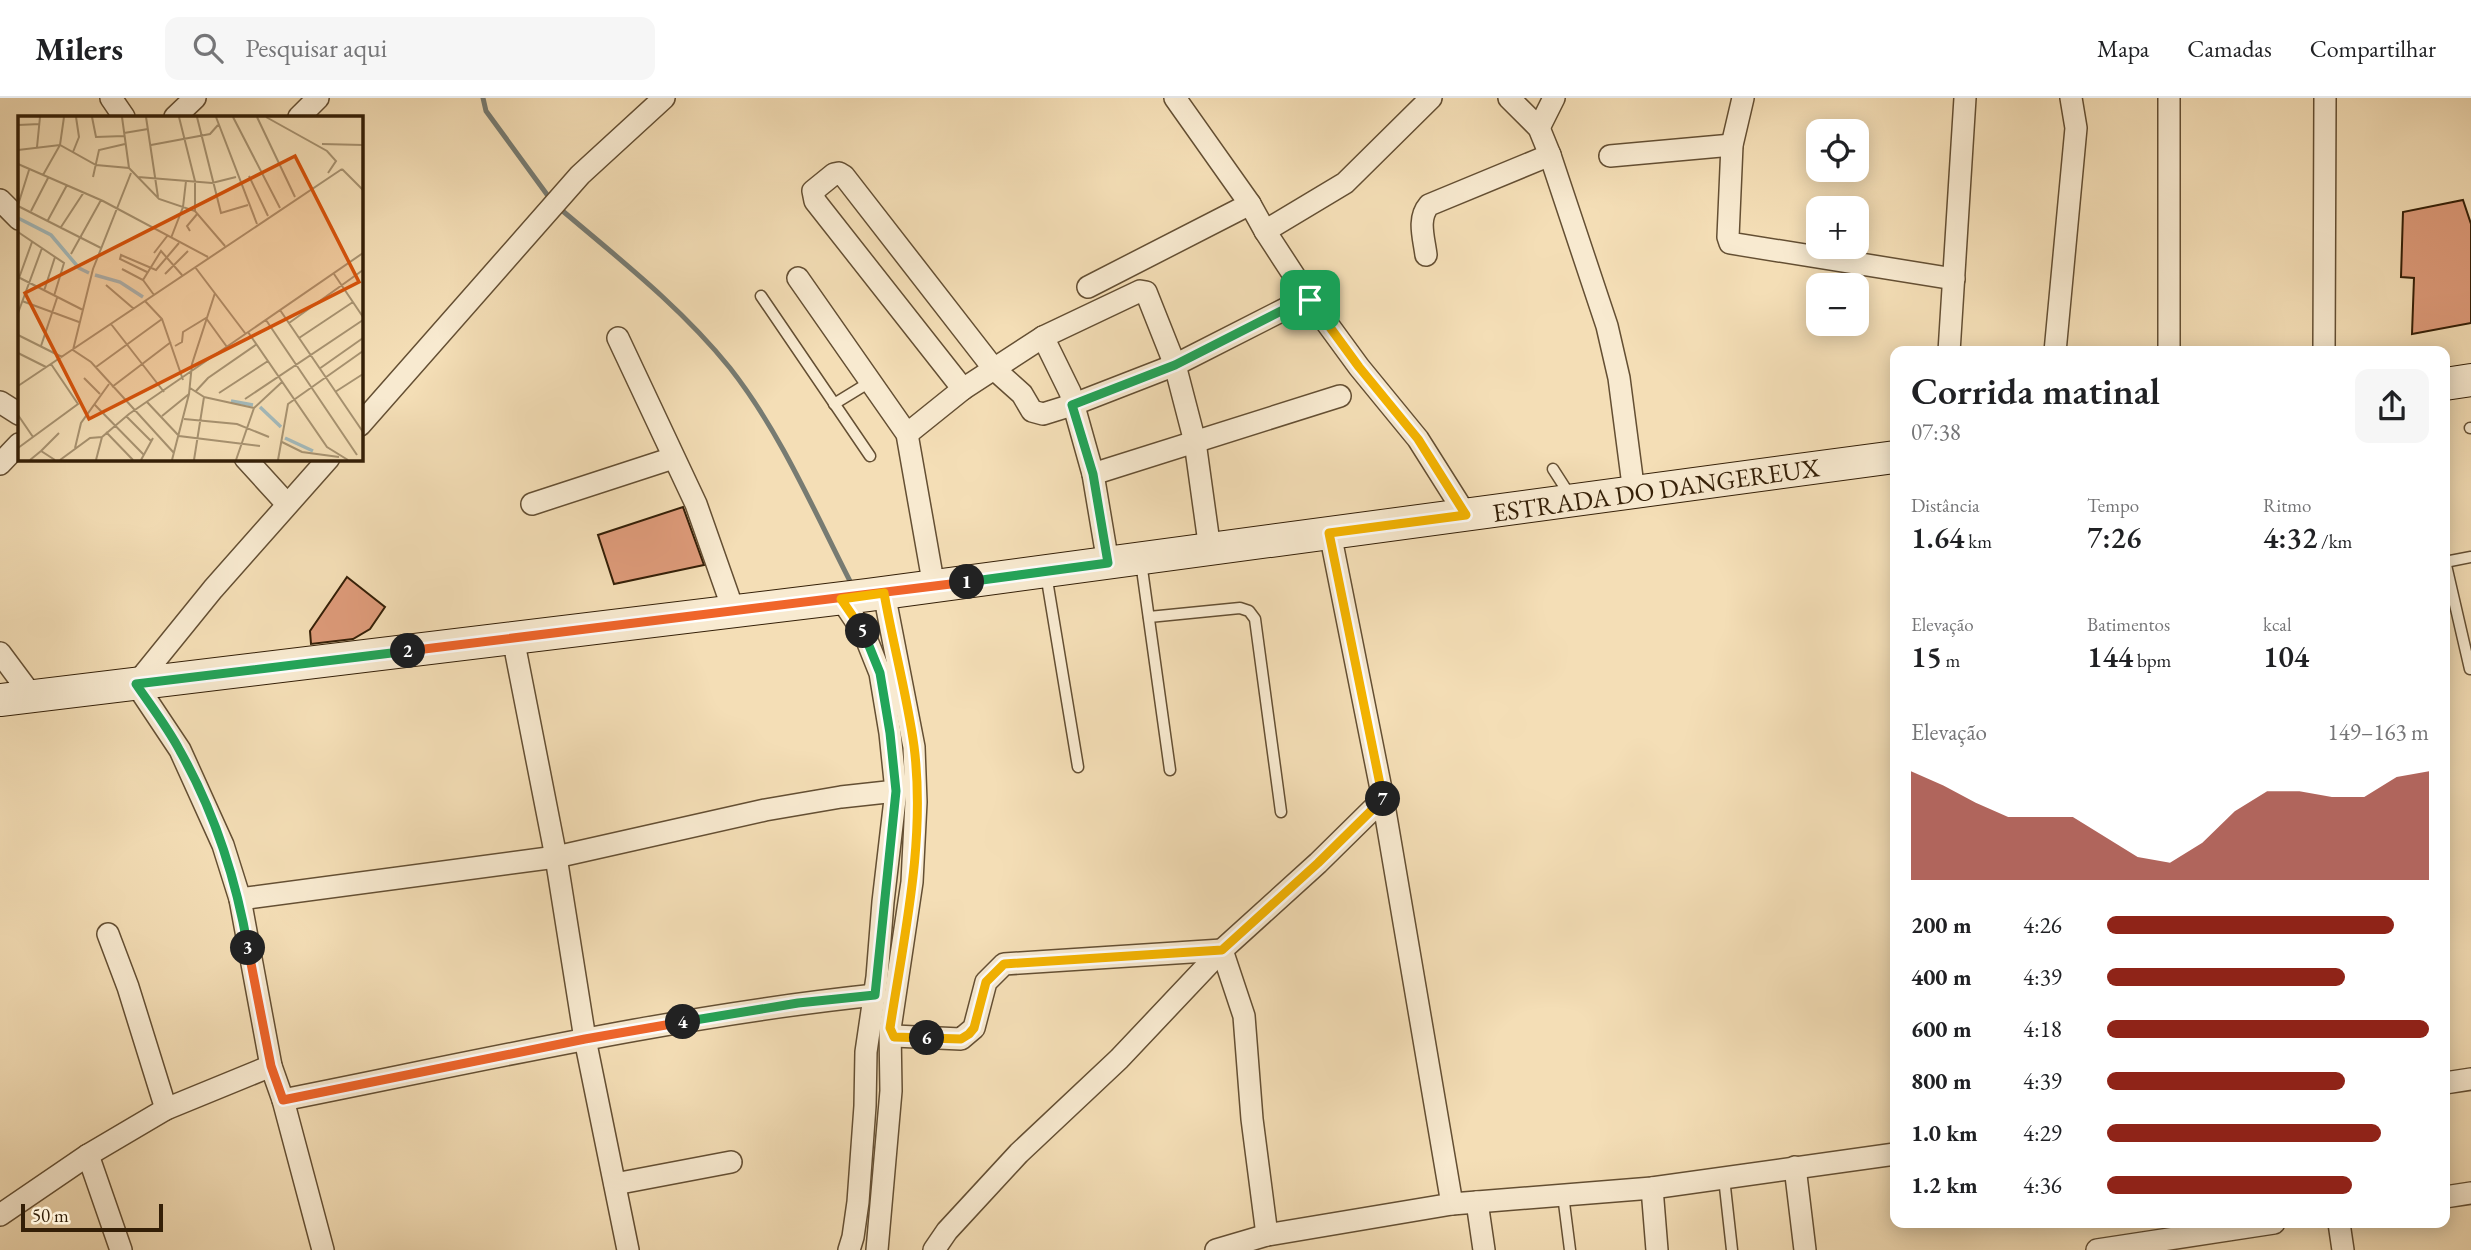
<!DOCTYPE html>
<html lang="pt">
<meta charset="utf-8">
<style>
:root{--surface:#fff;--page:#f6f6f6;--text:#202124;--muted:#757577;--line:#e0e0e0;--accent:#8f2418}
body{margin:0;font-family:"EB Garamond",serif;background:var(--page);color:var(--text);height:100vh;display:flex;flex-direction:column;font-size:26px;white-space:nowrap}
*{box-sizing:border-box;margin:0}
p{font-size:23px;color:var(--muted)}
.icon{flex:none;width:38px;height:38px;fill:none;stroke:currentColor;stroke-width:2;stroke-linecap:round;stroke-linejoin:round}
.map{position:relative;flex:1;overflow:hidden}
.sheet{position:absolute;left:1890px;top:248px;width:560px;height:882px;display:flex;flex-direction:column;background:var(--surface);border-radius:14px;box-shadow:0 4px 18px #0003}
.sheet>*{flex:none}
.controls{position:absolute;left:1806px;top:21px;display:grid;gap:14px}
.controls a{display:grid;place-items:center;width:63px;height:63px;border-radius:14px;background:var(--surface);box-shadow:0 4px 18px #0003;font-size:35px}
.scale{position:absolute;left:21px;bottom:18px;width:142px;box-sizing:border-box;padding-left:7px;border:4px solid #341f07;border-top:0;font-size:19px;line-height:24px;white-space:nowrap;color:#341f07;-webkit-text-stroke:5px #f8ead0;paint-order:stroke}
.pin{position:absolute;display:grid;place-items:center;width:60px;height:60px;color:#fff;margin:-30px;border-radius:14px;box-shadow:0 4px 10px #0006}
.km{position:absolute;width:35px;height:35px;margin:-18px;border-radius:50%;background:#222;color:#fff;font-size:19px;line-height:35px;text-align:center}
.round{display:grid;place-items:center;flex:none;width:74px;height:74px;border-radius:14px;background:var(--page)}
.head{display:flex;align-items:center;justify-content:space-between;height:119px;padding:0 21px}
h1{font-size:38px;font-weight:600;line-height:52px}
.metrics{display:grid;grid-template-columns:repeat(3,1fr);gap:10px;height:119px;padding:7px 21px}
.metrics div{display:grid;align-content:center}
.metrics b{font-size:30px;font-weight:600}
.metrics small{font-size:19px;font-weight:400}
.metrics p{font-size:19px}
.chart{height:196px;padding:14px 21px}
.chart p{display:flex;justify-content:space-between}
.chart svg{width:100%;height:126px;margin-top:7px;fill:var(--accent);opacity:.7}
ul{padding:0 21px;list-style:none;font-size:23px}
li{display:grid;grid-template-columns:112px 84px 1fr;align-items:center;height:52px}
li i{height:18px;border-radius:9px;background:var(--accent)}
header{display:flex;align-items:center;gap:42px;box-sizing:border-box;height:98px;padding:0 35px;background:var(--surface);border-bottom:2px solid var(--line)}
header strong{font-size:33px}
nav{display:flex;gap:38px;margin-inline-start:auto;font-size:24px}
.search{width:490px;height:63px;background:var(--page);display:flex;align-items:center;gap:18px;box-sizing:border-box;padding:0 24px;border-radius:14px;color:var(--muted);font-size:26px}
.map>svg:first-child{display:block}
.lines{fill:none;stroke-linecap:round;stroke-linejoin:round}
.stream{stroke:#777b72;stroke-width:5}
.building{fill:#de9b7a;stroke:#341f07;stroke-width:2}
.service-casing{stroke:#644f33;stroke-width:13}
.minor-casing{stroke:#644f33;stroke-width:24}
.secondary-casing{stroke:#341f07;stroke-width:34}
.service{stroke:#f8ead0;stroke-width:10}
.minor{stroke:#f8ead0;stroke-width:21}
.secondary{stroke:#f8ead0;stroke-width:32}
.split-1-casing{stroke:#fff;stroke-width:14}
.split-2-casing{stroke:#fff;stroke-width:14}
.split-3-casing{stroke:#fff;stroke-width:14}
.split-4-casing{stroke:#fff;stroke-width:14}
.split-5-casing{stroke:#fff;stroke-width:14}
.split-6-casing{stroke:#fff;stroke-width:14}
.split-7-casing{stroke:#fff;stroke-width:14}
.split-8-casing{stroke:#fff;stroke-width:14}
.split-1{stroke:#22a559;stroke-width:9}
.split-2{stroke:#f0652b;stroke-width:9}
.split-3{stroke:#22a559;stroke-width:9}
.split-4{stroke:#f0652b;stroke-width:9}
.split-5{stroke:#22a559;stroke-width:9}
.split-6{stroke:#f5b400;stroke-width:9}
.split-7{stroke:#f5b400;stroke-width:9}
.split-8{stroke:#f5b400;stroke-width:9}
.labels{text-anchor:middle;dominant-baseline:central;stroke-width:7;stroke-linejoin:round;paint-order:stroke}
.street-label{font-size:26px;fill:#341f07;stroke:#f8ead0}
.inset-river{fill:none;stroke:#a3b9ba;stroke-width:3.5}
.inset-road{fill:none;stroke:#a79270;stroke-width:2}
.view{fill:#d6530c;fill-opacity:0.15;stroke:#d6530c;stroke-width:3.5}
.inset-edge{fill:none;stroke:#341f07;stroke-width:3.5}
</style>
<header>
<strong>Milers</strong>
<div class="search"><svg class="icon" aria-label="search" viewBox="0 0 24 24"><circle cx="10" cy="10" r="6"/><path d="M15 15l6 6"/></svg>Pesquisar aqui</div>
<nav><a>Mapa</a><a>Camadas</a><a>Compartilhar</a></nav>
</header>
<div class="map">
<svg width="2471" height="1152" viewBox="0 0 2471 1152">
<rect width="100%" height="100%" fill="#f4deb6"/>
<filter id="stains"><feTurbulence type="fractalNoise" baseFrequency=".00286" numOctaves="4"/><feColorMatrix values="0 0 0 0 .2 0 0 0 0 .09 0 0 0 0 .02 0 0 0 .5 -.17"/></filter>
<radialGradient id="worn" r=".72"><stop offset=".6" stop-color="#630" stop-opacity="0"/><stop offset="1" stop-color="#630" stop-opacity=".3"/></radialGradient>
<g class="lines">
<g class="stream">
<path d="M483,0L486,13L551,102"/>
<path d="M558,109C618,160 680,208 730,270C781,335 815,415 853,489"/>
<path d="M901,644L903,669"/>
</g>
</g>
<g class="building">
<path d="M2463,102L2471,126V225L2412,236L2414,180L2401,179L2403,114Z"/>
<path d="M683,409L704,467L614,486L598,437Z"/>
<path d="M347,479L385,509L370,531L353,541L311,546L310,533Z"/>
</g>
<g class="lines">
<defs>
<g id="service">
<path d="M761,198L870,358"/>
<path d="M834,306L870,284"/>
<path d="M2470,330H2471"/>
<path d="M1553,371L1571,399"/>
<path d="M2445,463L2470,571"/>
<path d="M1141,464L1170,672"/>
<path d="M2445,464L2471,459"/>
<path d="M1046,476L1078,669"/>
<path d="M1149,519L1240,510L1249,513L1255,521L1281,714"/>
<path d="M1724,1080L1732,1152"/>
<path d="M1563,1097L1570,1152"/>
</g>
<g id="minor">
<path d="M111,0L124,19"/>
<path d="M1175,0L1250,106L1265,133L1310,202L1359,269L1418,341L1466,417"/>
<path d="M1509,0L1539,30L1550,57L1607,228L1619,280L1634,395"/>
<path d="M1743,0L1732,47L1728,139L1730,145L1954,181"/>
<path d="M175,19L195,0"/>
<path d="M299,19L318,0"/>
<path d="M1539,30L1554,0"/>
<path d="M1610,58L1732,47"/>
<path d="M0,102L19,121"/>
<path d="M1265,133L1345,85L1431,0"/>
<path d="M1426,157C1424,140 1417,121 1429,107L1550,57"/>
<path d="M798,180L907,336L934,489"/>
<path d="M1088,189L1250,106"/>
<path d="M1043,239L1070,294L1093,376L1108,465"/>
<path d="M618,240L696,406L734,514"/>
<path d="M1949,254L1965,0"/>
<path d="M2055,254L2076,30L2071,0"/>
<path d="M2169,254V0"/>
<path d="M2324,254L2325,0"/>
<path d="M963,291L815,103L813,93L834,76L839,75L844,78L994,271L1022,296L1032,313L1043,316L1072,307L1175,267L1287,210L1310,202"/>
<path d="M0,304L19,316"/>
<path d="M360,327L580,77L664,0"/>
<path d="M907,336L963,291L1043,239L1140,193L1146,194L1175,267L1195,344L1210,452"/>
<path d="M245,360L287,406"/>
<path d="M0,366L19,346"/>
<path d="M1093,376L1340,298"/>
<path d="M532,406L673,360"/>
<path d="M1330,435L1383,701L1452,1106"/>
<path d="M841,501L864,535L880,575L890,635L896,693L883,804L877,879L866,954L865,1008L858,1104L853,1139L849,1152"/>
<path d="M513,540L556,759L585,941L628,1152"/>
<path d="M0,555L32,598"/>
<path d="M240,801L556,759L765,712L841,699L896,693"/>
<path d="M108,836L128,889L166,1011"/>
<path d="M891,936L894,938L961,941L974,930L986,884L1004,866L1222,852L1244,918L1252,1021L1267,1137"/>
<path d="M2445,985L2471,981"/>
<path d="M283,1002C479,963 675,918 875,897"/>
<path d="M88,1057L121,1152"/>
<path d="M1795,1069L1805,1152"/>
<path d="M615,1086L731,1064"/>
<path d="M1652,1090L1657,1152"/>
<path d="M2445,1099L2471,1095"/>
<path d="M1477,1104L1484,1152"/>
<path d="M0,1117L88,1057L166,1011L271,968"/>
<path d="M2339,1125L2343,1152"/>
<path d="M323,1152L283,1002L271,968L240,801L223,747L180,652L136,586L213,491L329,360"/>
<path d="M877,1152L891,993L890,931L912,784L916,704L914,649L884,495"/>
<path d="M934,1152L947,1133L1019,1055L1119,961L1222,852L1318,765L1383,701"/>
<path d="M1216,1152L1267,1137L1452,1106L1652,1090L1895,1056"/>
<path d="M2097,1152L2274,1125"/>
</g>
<g id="secondary">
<path d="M2445,286L2471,282"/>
<path d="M0,602L868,497L1895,359"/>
</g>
</defs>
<use href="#service" class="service-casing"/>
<use href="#minor" class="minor-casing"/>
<use href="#secondary" class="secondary-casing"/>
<use href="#service" class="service"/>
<use href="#minor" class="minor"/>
<use href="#secondary" class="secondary"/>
</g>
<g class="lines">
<defs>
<path id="split-1" d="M967,484L1108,465L1093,376L1072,307L1175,267L1287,210L1310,202"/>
<path id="split-2" d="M408,553L967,484"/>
<path id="split-3" d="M248,850C236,781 215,715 180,653C168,630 151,608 136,586L408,553"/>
<path id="split-4" d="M248,850L271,968L283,1002L585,941L683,924"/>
<path id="split-5" d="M683,924L798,905L875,897L896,693L890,635L880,575L863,533"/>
<path id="split-6" d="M863,533L841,501L884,495C893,546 907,597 914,648C926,742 904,838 890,930L894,939L927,940"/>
<path id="split-7" d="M927,940L961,941L969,936L974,930L986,884L1004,866L1222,852L1318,765L1383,701"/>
<path id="split-8" d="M1310,202L1359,269L1418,341L1466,417L1329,435L1383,701"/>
</defs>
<use href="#split-1" class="split-1-casing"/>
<use href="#split-2" class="split-2-casing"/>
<use href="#split-3" class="split-3-casing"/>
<use href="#split-4" class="split-4-casing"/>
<use href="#split-5" class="split-5-casing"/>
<use href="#split-6" class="split-6-casing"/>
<use href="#split-7" class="split-7-casing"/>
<use href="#split-8" class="split-8-casing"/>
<use href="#split-1" class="split-1"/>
<use href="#split-2" class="split-2"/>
<use href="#split-3" class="split-3"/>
<use href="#split-4" class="split-4"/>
<use href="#split-5" class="split-5"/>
<use href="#split-6" class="split-6"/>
<use href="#split-7" class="split-7"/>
<use href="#split-8" class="split-8"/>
</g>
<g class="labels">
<g class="street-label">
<text transform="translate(1656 392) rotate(-8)">ESTRADA DO DANGEREUX</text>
</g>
</g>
<g transform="translate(18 18)">
<rect width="345" height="345" fill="#f4deb6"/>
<path class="inset-river" d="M0,102L33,119L61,152L71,157M77,159L102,166L125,181M213,285L235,289M242,291L263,311M267,322L295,335"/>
<path class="inset-road" d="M74,1L78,21L106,20M104,1L111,52M128,1L140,81M161,1L177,65V95M179,1L203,97L230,89M198,1L239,108M215,1L262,92M239,1L277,81M248,1L309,35L318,45L310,57M0,9L22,8M106,17L130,13M304,28L345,29M133,29L192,18L200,9M19,31L22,1M0,34L42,29L78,49L111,52L141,83L177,95L207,130M55,36L61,21L58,1M0,48L85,85L190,141M324,53L345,74M113,57L75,153L55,234L73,246L156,337M25,59L42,29L46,1M231,60L250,100M75,61L81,34L107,28M120,61L194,67L218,61M0,89L11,54M0,90L83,132M13,95L30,62M30,104L49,69M43,111L66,76M172,115L169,110L180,97M0,116L46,147L36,180M153,122L165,91L168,65M136,137L150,119M53,138L83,84M177,151L227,217M104,153L125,164L136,179M129,156L102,143L103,139L138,154L161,127M147,158L170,135M316,158L345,201M0,161L65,194M1,162L14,126M125,164L143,135L164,159M88,169L116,193M26,175L37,141M4,185L61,206M127,185L144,203L165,264M262,194L345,316M0,197L24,132M248,204L339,339M271,207L345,154M93,208L146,276M230,216L309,331L330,344M0,219L44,241M281,222L335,186M23,230L39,182M157,230L164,226L165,216L188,202L209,231M0,237L28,251M78,251L144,203M301,253L345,222M66,262L82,278M0,270L324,53M94,271L153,226M172,272L186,281L176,344M178,275L190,262L239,228M317,276L345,258M201,277L250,245M186,281L236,292M227,283L345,204M129,286L161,320L242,330M76,288L126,339M0,299L15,321M108,300L133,325M144,300L171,278M166,303L219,308L251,321M88,316L115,344M264,326L284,336L321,341M0,332L60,288L33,248M57,332L63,307L91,268M23,335L41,317M12,344L23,335L37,344M42,344L72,322L84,321L111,298L345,137M78,344L84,321M123,344L135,322M154,344L171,278L174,248L197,177M218,344L236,292L264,266M260,344L270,288L345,235"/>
<path class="view" d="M277,40L341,166L71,303L7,177Z"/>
<rect width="345" height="345" class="inset-edge"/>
</g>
<rect width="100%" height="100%" filter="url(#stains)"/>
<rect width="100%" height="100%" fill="url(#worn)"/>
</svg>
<div class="controls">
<a><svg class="icon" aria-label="locate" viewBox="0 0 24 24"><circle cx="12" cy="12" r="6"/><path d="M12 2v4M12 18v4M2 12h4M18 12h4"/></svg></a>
<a>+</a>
<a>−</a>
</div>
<div class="scale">50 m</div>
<div class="pin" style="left:1310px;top:202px;background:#1e9e55"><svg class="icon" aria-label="arrive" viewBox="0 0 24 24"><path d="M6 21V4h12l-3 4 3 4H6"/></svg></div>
<b class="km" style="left:967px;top:484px">1</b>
<b class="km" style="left:408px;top:553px">2</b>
<b class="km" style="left:248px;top:850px">3</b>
<b class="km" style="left:683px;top:924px">4</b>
<b class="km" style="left:863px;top:533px">5</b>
<b class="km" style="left:927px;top:940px">6</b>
<b class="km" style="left:1383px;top:701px">7</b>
<section class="sheet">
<div class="head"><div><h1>Corrida matinal</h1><p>07:38</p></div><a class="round"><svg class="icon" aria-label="share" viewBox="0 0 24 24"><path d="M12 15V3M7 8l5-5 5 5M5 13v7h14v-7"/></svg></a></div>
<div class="metrics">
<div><p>Distância</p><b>1.64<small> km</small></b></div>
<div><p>Tempo</p><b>7:26</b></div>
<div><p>Ritmo</p><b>4:32<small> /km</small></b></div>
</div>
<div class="metrics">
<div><p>Elevação</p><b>15<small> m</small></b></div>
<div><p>Batimentos</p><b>144<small> bpm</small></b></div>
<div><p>kcal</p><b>104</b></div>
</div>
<div class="chart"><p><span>Elevação</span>149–163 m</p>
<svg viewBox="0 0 160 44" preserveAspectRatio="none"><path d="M0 44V6L10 11L20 17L30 22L40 22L50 22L60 29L70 36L80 38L90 31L100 20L110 13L120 13L130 15L140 15L150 8L160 6V44z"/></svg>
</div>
<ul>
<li><b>200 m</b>4:26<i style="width:89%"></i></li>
<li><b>400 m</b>4:39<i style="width:74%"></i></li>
<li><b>600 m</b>4:18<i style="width:100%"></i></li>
<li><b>800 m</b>4:39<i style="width:74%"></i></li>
<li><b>1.0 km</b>4:29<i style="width:85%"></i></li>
<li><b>1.2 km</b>4:36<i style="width:76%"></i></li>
</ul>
</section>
</div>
